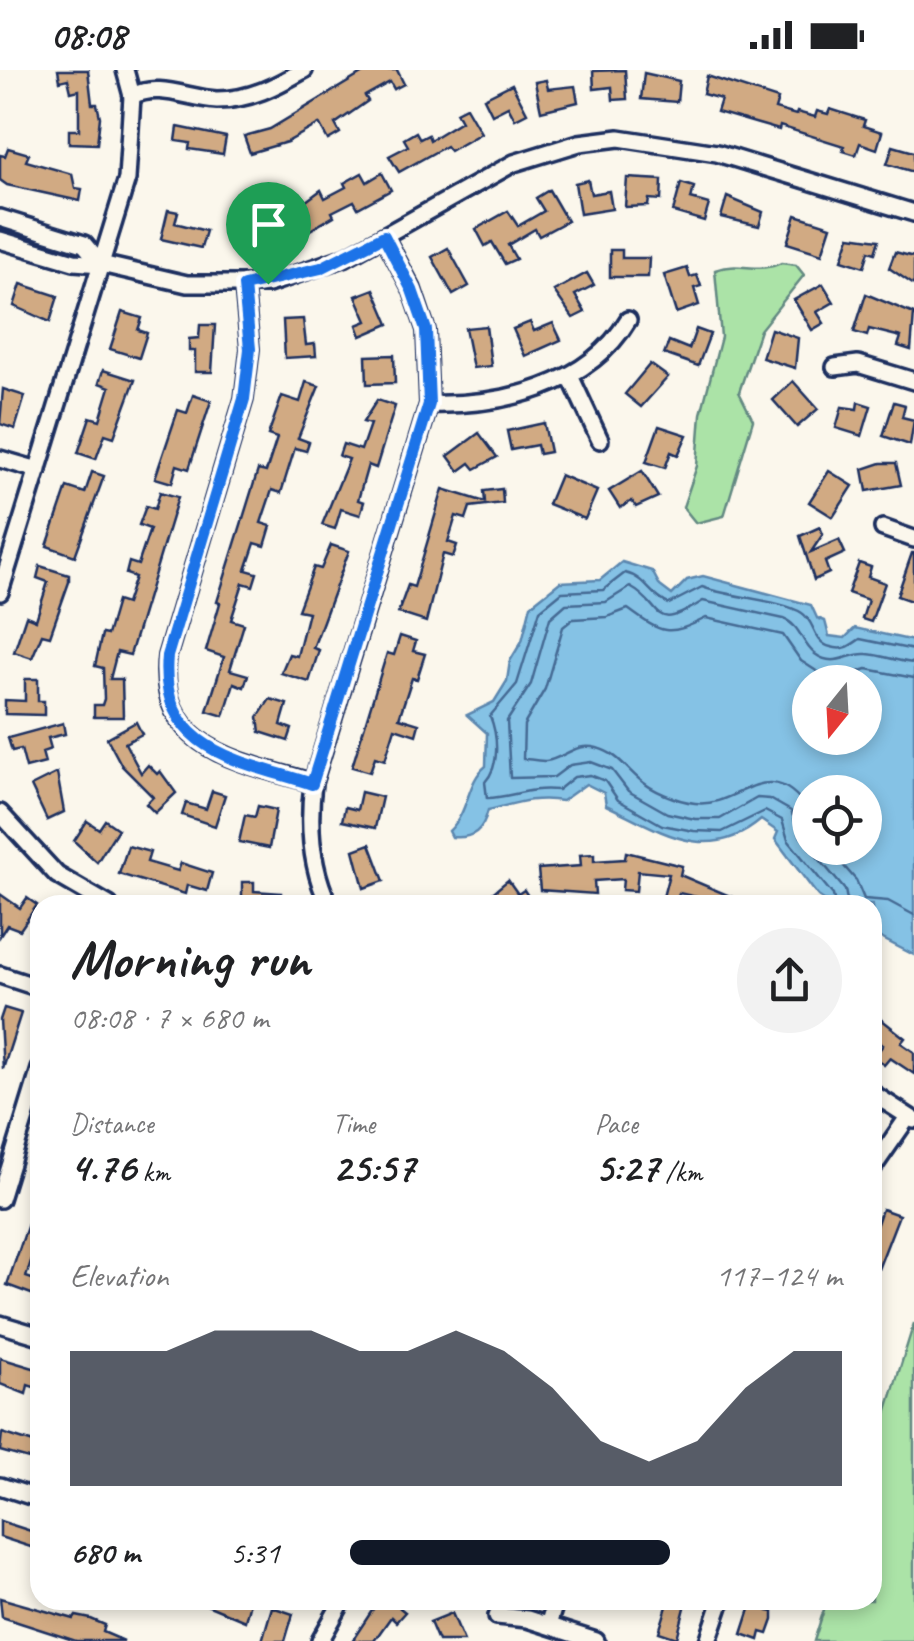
<!DOCTYPE html>
<meta charset="utf-8">
<style>
:root{--surface:#fff;--page:#f2f2f2;--text:#202124;--muted:#757577;--accent:#111827}
body{margin:0;font-family:Caveat,sans-serif;background:var(--page);color:var(--text);height:100vh;display:flex;flex-direction:column;font-size:38px;white-space:nowrap}
*{box-sizing:border-box;margin:0}
p{font-size:32px;color:var(--muted)}
.icon{flex:none;width:55px;height:55px;fill:none;stroke:currentColor;stroke-width:2;stroke-linecap:round;stroke-linejoin:round}
.map{position:relative;flex:1;overflow:hidden}
.details{position:absolute;left:30px;top:825px;width:852px;height:715px;display:flex;flex-direction:column;background:var(--surface);border-radius:30px;box-shadow:0 5px 15px #0003}
.details>*{flex:none}
.needle{width:65px;rotate:198deg}
.controls{position:absolute;left:792px;top:595px;display:grid;gap:20px}
.controls a{display:grid;place-items:center;width:90px;height:90px;border-radius:50%;background:var(--surface);box-shadow:0 5px 15px #0003;font-size:50px}
.pin{position:absolute;display:grid;place-items:center;width:85px;height:85px;color:#fff;margin:-102px -42px;border-radius:50% 50% 50% 0;rotate:-45deg;box-shadow:0 0 10px #0007}
.pin .icon{rotate:45deg}
.round{display:grid;place-items:center;flex:none;width:105px;height:105px;border-radius:52px;background:var(--page)}
.head{display:flex;align-items:center;justify-content:space-between;height:170px;padding:0 40px}
h1{font-size:55px;font-weight:800;line-height:75px}
.figures{display:grid;grid-template-columns:repeat(3,1fr);gap:15px;height:170px;padding:10px 40px}
.figures div{display:grid;align-content:center}
.figures b{font-size:42px;font-weight:800}
.figures small{font-size:28px;font-weight:400}
.figures p{font-size:28px}
.chart{height:280px;padding:20px 40px}
.chart p{display:flex;justify-content:space-between}
.chart svg{width:100%;height:180px;margin-top:10px;fill:var(--accent);opacity:.7}
ul{padding:0 40px;list-style:none;font-size:32px}
li{display:grid;grid-template-columns:160px 120px 1fr;align-items:center;height:75px}
li i{height:25px;border-radius:12px;background:var(--accent)}
.status{display:flex;justify-content:space-between;align-items:center;height:70px;padding:0 50px;background:var(--surface);direction:ltr}
.status svg{height:28px;fill:currentColor}
.map>svg:first-child{display:block}
.green{fill:#abe3a7;stroke:#638982;stroke-width:2.5}
.water{fill:#85c2e5;stroke:#5b87af;stroke-width:2.5;fill-rule:evenodd}
.lines{fill:none;stroke-linecap:round;stroke-linejoin:round}
.shore{stroke:#456a94;stroke-width:2.5}
.building{fill:#d1aa83;stroke:#1b2f5e;stroke-width:2.5}
.minor-casing{stroke:#1b2f5e;stroke-width:22}
.minor{stroke:#fbf7ec;stroke-width:15}
.route-casing{stroke:#fff;stroke-width:20}
.route{stroke:#1a73e8;stroke-width:12}
</style>
<div class="status"><b>08:08</b><svg viewBox="0 0 49 12"><path d="M0 12V9h3v3zM5 12V6h3v6zM10 12V3h3v9zM15 12V0h3v12zM26 1h20v11H26zM47 4h2v5h-2z"/></svg></div>
<div class="map">
<svg width="914" height="1571" viewBox="0 0 914 1571">
<rect width="100%" height="100%" fill="#fbf7ec"/>
<filter id="ink" filterUnits="userSpaceOnUse"><feTurbulence type="fractalNoise" baseFrequency=".01" numOctaves="2"/><feDisplacementMap in="SourceGraphic" scale="20" xChannelSelector="R" yChannelSelector="G"/><feConvolveMatrix kernelMatrix="1 2 1 2 8 2 1 2 1" color-interpolation-filters="sRGB"/></filter>
<g filter="url(#ink)">
<g class="green">
<path d="M781,193L796,195L804,205L760,260L739,322L753,350L724,446L696,453L683,437L697,396L701,344L721,267L715,200C739,191 759,204 781,193Z"/>
<path d="M914,1253V1571H814L827,1530H872L873,1385Z"/>
</g>
<path class="water" d="M622,492L652,501L660,516L672,525L687,510L703,506L811,535L817,548L825,551L829,566L845,568L855,558L914,571V885L873,864L872,835H831L818,826L775,769L778,762L761,750C707,796 659,760 606,735L604,723L586,714L562,731C533,726 514,734 488,740C483,760 474,769 452,767L449,761C470,741 466,712 486,696L487,663L467,645L494,632L507,611L510,591L522,571L531,535L560,512L600,510ZM810,612H865V668H810ZM810,722H865V778H810Z"/>
<g class="lines">
<g class="shore">
<path d="M810,742C768,679 740,739 695,733C677,731 652,721 639,709C624,696 618,684 597,678C575,672 564,689 546,691C539,691 530,689 523,689L524,655L545,619L563,557L573,549L607,547L628,539C662,564 668,567 706,548L783,565L801,591L818,602L845,606L867,599L914,608"/>
<path d="M828,778L856,810L864,829L888,831L914,845"/>
<path d="M835,835L833,825L788,770L782,750L765,741L722,762L694,761L662,755L618,730L605,711L590,705L574,707L558,720C527,717 514,727 487,728L485,712C500,696 498,666 490,646L517,614L540,540L562,522L603,520L625,503C647,508 649,526 669,534L702,517C728,527 782,530 802,543C815,551 813,573 831,577C844,581 850,576 860,569L914,580"/>
<path d="M848,835L845,820L801,767L791,741L770,729L757,728L720,749H695L667,743L628,721L612,700L591,692L570,695L554,707L510,708L507,651L531,614L550,548L566,534L606,532L630,517C666,536 649,565 703,531L784,549C801,556 801,573 815,584C835,599 849,582 867,584C883,585 898,592 914,593"/>
</g>
</g>
<g class="building">
<path d="M58,0H88L92,34H97L100,47L97,74L69,73V60H79V20L71,22L68,9L60,11Z"/>
<path d="M368,0H397L404,14L394,19L390,12L365,26L368,31L335,54L340,63L328,70L319,54L287,72L250,83L244,66L270,59Z"/>
<path d="M625,0L627,29L613,30L612,17L594,19L593,1Z"/>
<path d="M644,3L679,11L677,32L641,29Z"/>
<path d="M707,6L778,29L775,39L796,45L797,42L815,47L817,41L828,44L830,39L865,50L863,56L882,62L877,79L860,73L856,85L843,81L844,76L780,56L779,60L717,42L721,29L703,24Z"/>
<path d="M546,10L548,19L575,16L578,32L541,41L535,12Z"/>
<path d="M512,14L527,43L515,49L508,36L492,44L484,28Z"/>
<path d="M466,37L481,63L450,81L446,76L399,102L389,86L408,76L404,69L416,62L420,69L428,65L430,70L461,51L456,42Z"/>
<path d="M178,57L226,67L223,84L189,79L190,73L176,71Z"/>
<path d="M893,76L914,82V102L887,94Z"/>
<path d="M8,78L29,84L26,91L72,104L75,118L82,119L80,131L7,115L0,110V85L5,86Z"/>
<path d="M362,103L367,112L382,103L391,120L358,138L354,131L332,142L334,146L310,160L298,137L321,120L325,128L346,117L344,113Z"/>
<path d="M627,108L662,110L661,130L649,129L648,136L625,137Z"/>
<path d="M588,110L591,124L609,121L612,139L580,144L575,113Z"/>
<path d="M681,113L694,117L691,129L709,134L704,151L673,142Z"/>
<path d="M549,120L567,151L539,166L535,159L508,175L516,189L505,194L492,172L485,176L476,159L508,141L518,156L544,141L536,128Z"/>
<path d="M727,127L763,142L759,156L721,147Z"/>
<path d="M168,140L178,142L175,153L206,161L201,178L161,169Z"/>
<path d="M266,144L268,152L283,150L286,168L242,174L239,156L257,153L256,145Z"/>
<path d="M796,145L831,156L822,184L787,173Z"/>
<path d="M850,166L879,170L875,183L869,181L864,197L842,190Z"/>
<path d="M448,178L469,216L453,225L432,187Z"/>
<path d="M610,180H622V188H649L648,207H610Z"/>
<path d="M895,182L914,187V215L889,198Z"/>
<path d="M687,198L690,207L697,205L701,216L694,218L699,235L676,243L664,205Z"/>
<path d="M587,203L594,215L575,225L585,242L573,248L554,221Z"/>
<path d="M21,214L58,226L50,252L14,236Z"/>
<path d="M823,214L834,232L817,242L824,253L812,260L794,230Z"/>
<path d="M374,219L389,254L361,266L357,255L367,251L356,226Z"/>
<path d="M866,224L914,244L911,280L898,276L901,267L869,259L867,266L854,262Z"/>
<path d="M122,242L142,248L138,260L147,263L139,288L110,279Z"/>
<path d="M303,249L306,275L315,274L316,286L285,288L283,250Z"/>
<path d="M530,252L534,261L553,253L561,270L525,286L513,259Z"/>
<path d="M200,255H215L212,302H195V281H189V269L199,268Z"/>
<path d="M486,256L491,296L473,298L465,258Z"/>
<path d="M696,259L710,264L698,296L664,284L669,271L689,279Z"/>
<path d="M771,259L798,268L795,298L762,288Z"/>
<path d="M394,285L395,313L367,314L366,286Z"/>
<path d="M650,294L668,307L641,337L625,324Z"/>
<path d="M103,300L135,310L114,367L105,364L96,389L78,383L90,347L100,350L110,317L99,313Z"/>
<path d="M793,311L818,339L797,357L773,330Z"/>
<path d="M306,312L319,316L298,368L309,372L306,381L295,378L281,423L272,420L261,453L271,456L265,476L255,473L246,500L257,503L253,516L243,513L231,550L244,554L230,600L248,605L244,617L234,613L224,646L207,641L224,587L206,581L220,533L217,532L258,400L266,402L277,368L268,365L282,326L300,332Z"/>
<path d="M3,319L25,326L15,359L0,354Z"/>
<path d="M193,325L211,331L189,399L177,395L172,413L155,408L178,340L187,343Z"/>
<path d="M377,330L395,336L376,398L368,395L358,430L364,432L360,445L341,439L335,459L322,455L349,389L339,386L343,374L361,380L370,354L363,352Z"/>
<path d="M858,332L871,336L862,366L836,358L842,337L857,339Z"/>
<path d="M894,332L905,335L902,347L914,350L910,375L883,366Z"/>
<path d="M544,353L550,382L539,384L537,375L511,380L507,361Z"/>
<path d="M659,356L687,365L678,385L671,382L665,398L646,392Z"/>
<path d="M479,363L497,387L475,399L470,393L459,401L448,386Z"/>
<path d="M881,393H896L901,415L867,421L863,399Z"/>
<path d="M642,401L658,427L636,437L632,431L620,438L609,421Z"/>
<path d="M829,401L853,416L833,447L809,432Z"/>
<path d="M92,402L104,406L75,486L47,476L67,417L85,423Z"/>
<path d="M560,405L597,421L585,449L548,434Z"/>
<path d="M443,419L485,432L484,421L502,419L503,433L470,437L466,449L456,446L448,472L457,475L453,487L443,484L426,552L398,543L408,515L414,517Z"/>
<path d="M160,422L178,427L130,585L117,582L110,609H122L123,647H94V635H102L104,629L103,598L95,596L102,564L107,565L117,531L126,534L135,507L126,504L129,492L138,495L150,459L139,455L146,436L155,439Z"/>
<path d="M820,457L823,464L811,482L839,470L845,483L825,492L829,503L814,510L800,466Z"/>
<path d="M331,475L349,481L313,578L319,580L309,612L281,603L289,584L297,586L308,542L298,540L314,497L321,499Z"/>
<path d="M912,483H914V532L897,526Z"/>
<path d="M859,493L871,497L868,507L885,513L871,552L862,549L868,530L848,523Z"/>
<path d="M40,496L69,505V512L50,566L42,564L32,588L14,582L26,546L36,550L48,512L37,508Z"/>
<path d="M400,566L416,571L413,581L425,584L417,609L412,608L399,648L419,654L416,665L395,658L385,690L375,687L370,702L352,697L387,583L394,585Z"/>
<path d="M25,609H38V631H44V645L5,644V630L25,631Z"/>
<path d="M270,629L287,634L281,655L292,659L288,671L260,662L258,647Z"/>
<path d="M136,652L142,664L125,673L141,703L148,695L157,704L160,701L176,723L155,743L146,734L153,727L122,696L107,668Z"/>
<path d="M63,653L65,664L48,668L51,679L42,682L45,693L26,698L21,679L12,681L8,668Z"/>
<path d="M57,703L64,742L47,750L31,716Z"/>
<path d="M212,721L225,725L215,756L182,745L186,733L206,739Z"/>
<path d="M361,722L382,727L375,758L342,751L345,737L357,740Z"/>
<path d="M258,736L276,740L269,778L239,772L245,745L255,747Z"/>
<path d="M105,750L118,759L97,792L74,771L87,751L99,759Z"/>
<path d="M370,774L384,811L364,818L354,780Z"/>
<path d="M128,776L150,782L147,792L178,801L181,793L212,803L207,821L187,815L185,824L119,804Z"/>
<path d="M626,782L682,796L680,805L751,835H703L706,829L679,823L676,835L662,831L669,804L638,801L636,821L622,820L623,809L594,811L595,824L540,820L538,799L581,796L580,785L594,784V791L625,789Z"/>
<path d="M508,810L518,824L524,820L534,835H478Z"/>
<path d="M242,812H254V821L281,823V835H242Z"/>
<path d="M0,824L20,838L27,828L37,835L20,860L7,855L0,866Z"/>
<path d="M4,938L21,943L3,999L0,950Z"/>
<path d="M872,942L905,968L901,973L914,982V1004L890,988L884,995L874,987L883,975L872,967Z"/>
<path d="M38,1125L40,1163L26,1207L38,1211L34,1225L7,1215Z"/>
<path d="M882,1139L899,1145L875,1207L872,1168Z"/>
<path d="M0,1288L40,1300V1319L28,1315L26,1324L0,1314Z"/>
<path d="M2,1363L40,1375V1392L0,1381Z"/>
<path d="M0,1451L40,1464V1480L0,1467Z"/>
<path d="M0,1528L74,1549L76,1546L91,1549L105,1555L103,1562L124,1571H76L2,1547Z"/>
<path d="M195,1530H242L250,1532L245,1551Z"/>
<path d="M379,1530H406L400,1538L405,1542L396,1552L391,1547L374,1571H352Z"/>
<path d="M669,1530H687L677,1568L659,1562Z"/>
<path d="M753,1530H772L768,1541L773,1542V1550L768,1564L761,1562L759,1570L742,1564Z"/>
<path d="M272,1537L293,1544L285,1571H262Z"/>
<path d="M452,1543L464,1571H438L430,1552Z"/>
</g>
<g class="lines">
<defs>
<g id="minor">
<path d="M132,26C159,12 189,29 217,30C250,30 276,16 304,0"/>
<path d="M0,148L84,174L101,194"/>
<path d="M0,170L74,192L101,194L187,214H268L346,187L514,93L579,73L619,68L717,83L914,143"/>
<path d="M244,216L250,279L244,329L167,586C156,681 243,692 313,713"/>
<path d="M835,297L858,294L914,311"/>
<path d="M570,306L600,370"/>
<path d="M429,334C502,336 589,316 628,250"/>
<path d="M0,389L38,400"/>
<path d="M883,458L914,469"/>
<path d="M0,522L127,109L132,26L125,0"/>
<path d="M0,743L57,805L109,835"/>
<path d="M329,835C311,798 308,754 313,713L429,334L426,260L412,219L384,166"/>
<path d="M0,905L40,918"/>
<path d="M872,1023L914,1050"/>
<path d="M872,1099L908,1047"/>
<path d="M0,1129L40,999"/>
<path d="M0,1254L40,1266"/>
<path d="M0,1416L40,1429"/>
<path d="M497,1546L527,1549L596,1571"/>
<path d="M548,1555L556,1530"/>
<path d="M320,1571L343,1530"/>
<path d="M708,1571L722,1530"/>
</g>
</defs>
<use href="#minor" class="minor-casing"/>
<use href="#minor" class="minor"/>
</g>
</g>
<g class="lines" filter="url(#ink)">
<defs>
<path id="route" d="M384,166L412,220L426,260L429,334L312,714C242,691 158,682 167,586L244,329L250,279L244,216L321,198Z"/>
</defs>
<use href="#route" class="route-casing"/>
<use href="#route" class="route"/>
</g>
</svg>
<div class="controls">
<a><svg class="needle" viewBox="-14 -14 28 28"><path d="M0-13l5 13h-10z" fill="#e53935"/><path d="M0 13l5-13h-10z" fill="#757577"/></svg></a>
<a><svg class="icon" aria-label="locate" viewBox="0 0 24 24"><circle cx="12" cy="12" r="6"/><path d="M12 2v4M12 18v4M2 12h4M18 12h4"/></svg></a>
</div>
<div class="pin" style="left:268px;top:214px;background:#1e9e55"><svg class="icon" aria-label="arrive" viewBox="0 0 24 24"><path d="M6 21V4h12l-3 4 3 4H6"/></svg></div>
<section class="details">
<div class="head"><div><h1>Morning run</h1><p>08:08 · 7 × 680 m</p></div><a class="round"><svg class="icon" aria-label="share" viewBox="0 0 24 24"><path d="M12 15V3M7 8l5-5 5 5M5 13v7h14v-7"/></svg></a></div>
<div class="figures">
<div><p>Distance</p><b>4.76<small> km</small></b></div>
<div><p>Time</p><b>25:57</b></div>
<div><p>Pace</p><b>5:27<small> /km</small></b></div>
</div>
<div class="chart"><p><span>Elevation</span>117–124 m</p>
<svg viewBox="0 0 160 44" preserveAspectRatio="none"><path d="M0 44V11L10 11L20 11L30 6L40 6L50 6L60 11L70 11L80 6L90 11L100 20L110 33L120 38L130 33L140 20L150 11L160 11V44z"/></svg>
</div>
<ul>
<li><b>680 m</b>5:31<i style="width:65%"></i></li>
</ul>
</section>
</div>
